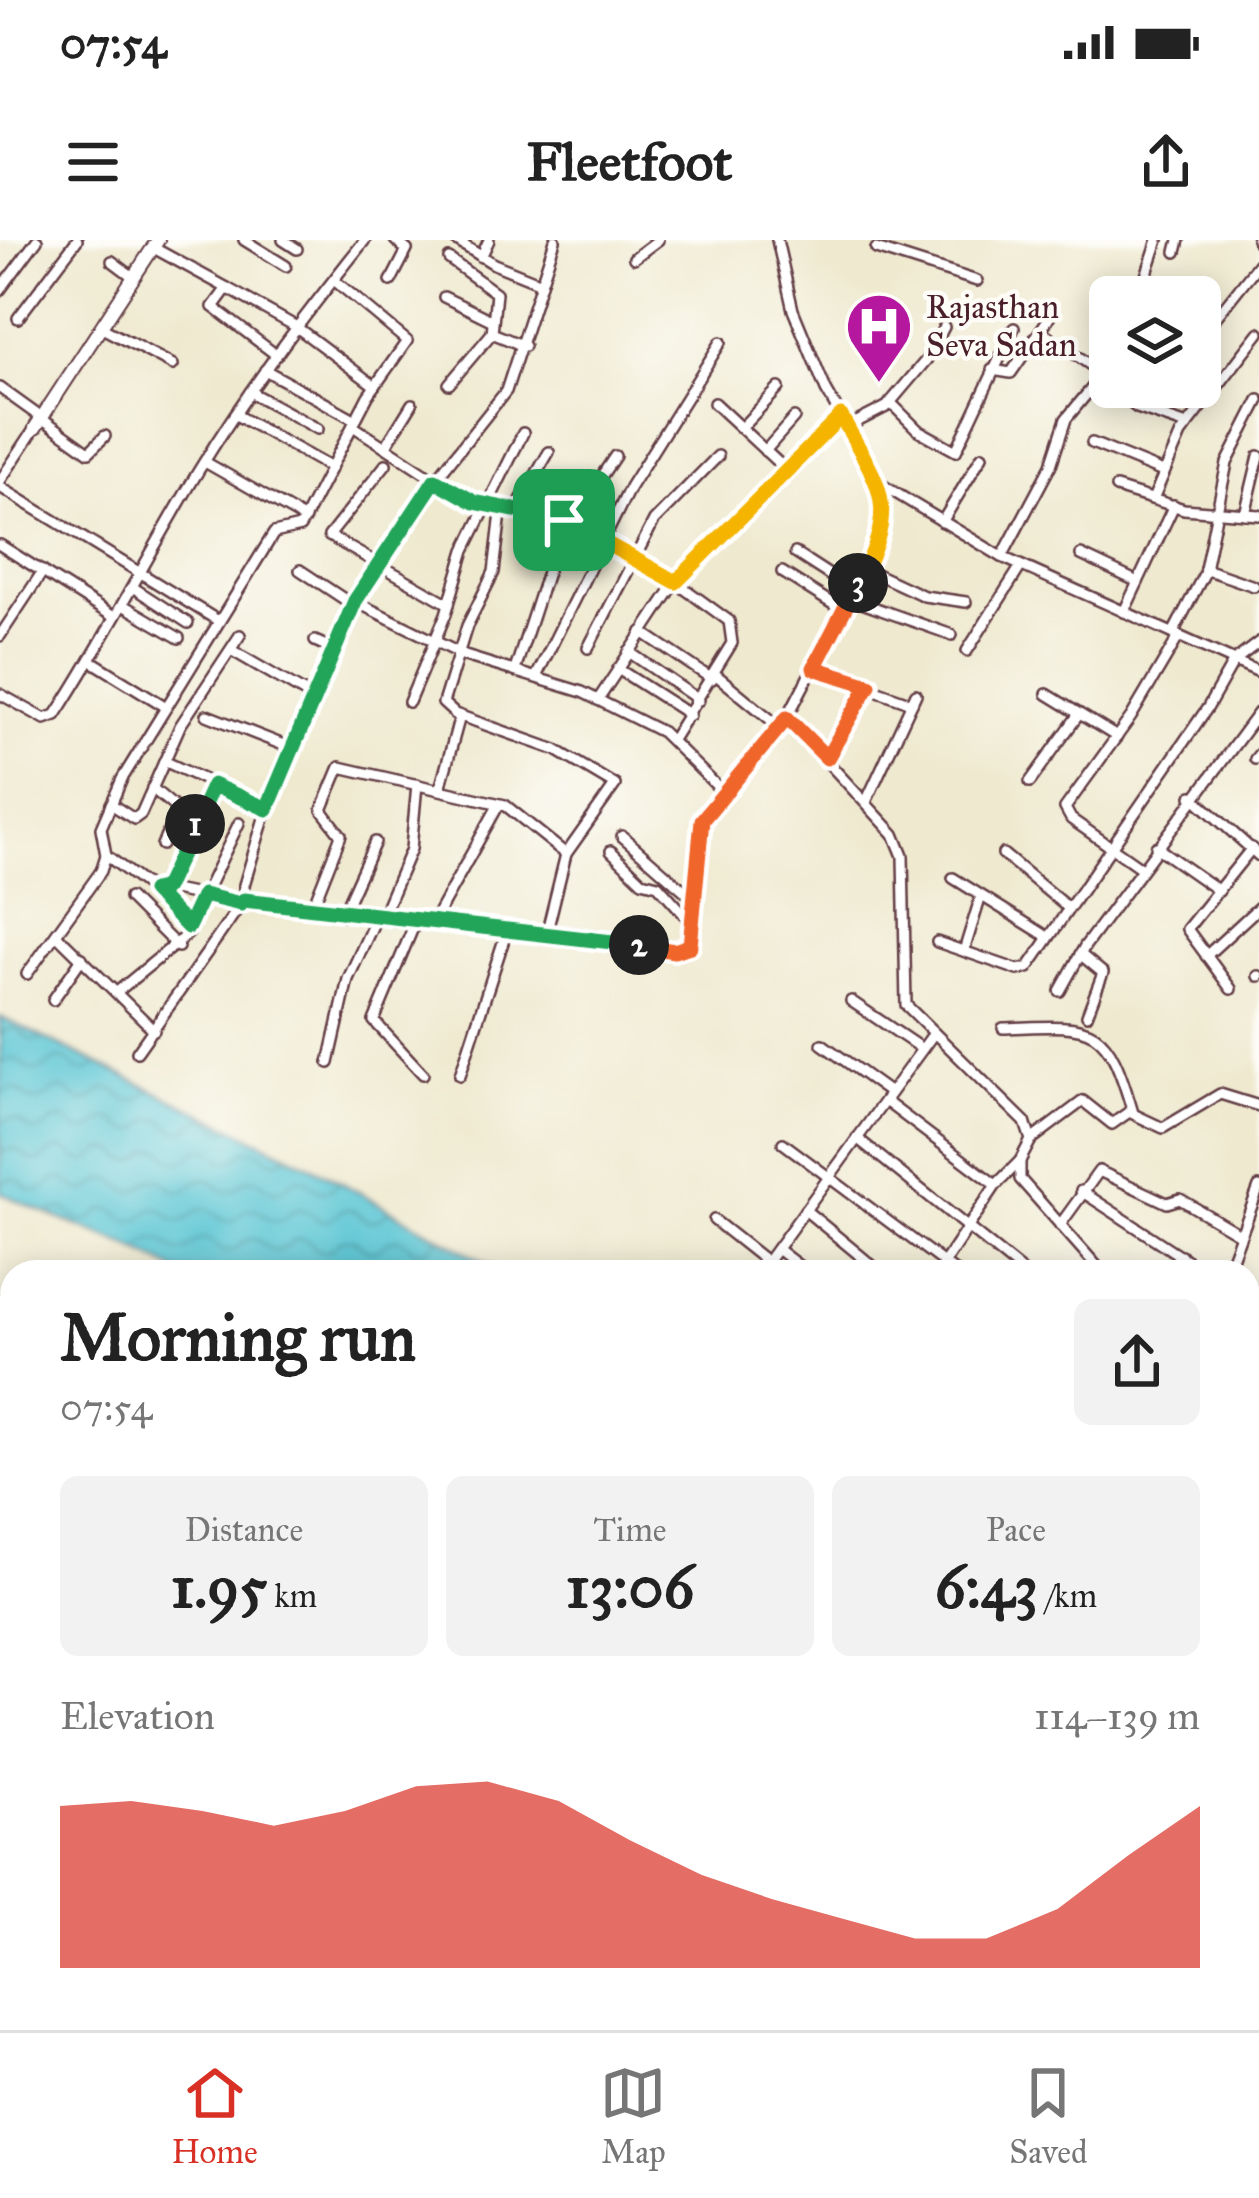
<!DOCTYPE html>
<meta charset="utf-8">
<style>
:root{--surface:#fff;--page:#f2f2f2;--text:#222;--muted:#767676;--line:#e0e0e0;--accent:#d93025}
body{margin:0;font-family:"IM FELL Great Primer",serif;background:var(--page);color:var(--text);height:100vh;display:flex;flex-direction:column;font-size:45px;white-space:nowrap}
*{box-sizing:border-box;margin:0}
p{font-size:39px;color:var(--muted)}
.icon{flex:none;width:66px;height:66px;fill:none;stroke:currentColor;stroke-width:2;stroke-linecap:round;stroke-linejoin:round}
.map{position:relative;flex:1;overflow:hidden}
.drawer{position:absolute;left:0px;top:1020px;width:1260px;height:771px;display:flex;flex-direction:column;background:var(--surface);border-radius:36px 36px 0 0;box-shadow:0 6px 30px #0003}
.drawer>*{flex:none}
.fabs{position:absolute;left:1089px;top:36px;display:grid;gap:24px}
.fabs a{display:grid;place-items:center;width:132px;height:132px;border-radius:18px;background:var(--surface);box-shadow:0 6px 30px #0003;font-size:60px}
.pin{position:absolute;display:grid;place-items:center;width:102px;height:102px;color:#fff;margin:-51px;border-radius:24px;box-shadow:0 6px 18px #0006}
.km{position:absolute;width:60px;height:60px;margin:-30px;border-radius:50%;background:#222;color:#fff;font-size:33px;line-height:60px;text-align:center}
.round{display:grid;place-items:center;flex:none;width:126px;height:126px;border-radius:18px;background:var(--page)}
.headline{display:flex;align-items:center;justify-content:space-between;height:204px;padding:0 60px}
h1{font-size:66px;font-weight:700;line-height:90px}
.stats{display:grid;grid-template-columns:repeat(3,1fr);gap:18px;height:204px;padding:12px 60px}
.stats div{display:grid;align-content:center;border-radius:18px;background:var(--page);text-align:center}
.stats b{font-size:60px;font-weight:700}
.stats small{font-size:33px;font-weight:400}
.stats p{font-size:33px}
.chart{height:336px;padding:24px 60px}
.chart p{display:flex;justify-content:space-between}
.chart svg{width:100%;height:216px;margin-top:12px;fill:var(--accent);opacity:.7}
.status{display:flex;justify-content:space-between;align-items:center;height:84px;padding:0 60px;background:var(--surface);direction:ltr}
.status svg{height:33px;fill:currentColor}
header{display:flex;justify-content:space-between;align-items:center;height:156px;padding:0 60px;background:var(--surface);font-size:54px;font-weight:700}
.dock{display:flex;justify-content:space-around;align-items:center;height:168px;border-top:3px solid var(--line);background:var(--surface);font-size:33px;color:var(--muted)}
.dock a{display:grid;justify-items:center;gap:6px}
.dock .selected{color:var(--accent)}
.map>svg:first-child{display:block}
.water{fill:url(#water-waves);stroke:#527280;stroke-width:3}
.lines{fill:none;stroke-linecap:round;stroke-linejoin:round}
.minor-casing{stroke:#633d44;stroke-width:14}
.tertiary-casing{stroke:#633d44;stroke-width:16}
.minor{stroke:#fff;stroke-width:9}
.tertiary{stroke:#fff;stroke-width:12}
.split-1-casing{stroke:#fff;stroke-width:24}
.split-2-casing{stroke:#fff;stroke-width:24}
.split-3-casing{stroke:#fff;stroke-width:24}
.split-4-casing{stroke:#fff;stroke-width:24}
.split-1{stroke:#22a559;stroke-width:15}
.split-2{stroke:#22a559;stroke-width:15}
.split-3{stroke:#f0652b;stroke-width:15}
.split-4{stroke:#f5b400;stroke-width:15}
.labels{text-anchor:middle;dominant-baseline:central;stroke-width:9;stroke-linejoin:round;paint-order:stroke}
.poi-label{font-size:33px;fill:#4a1f2b;stroke:#fdfcf7;text-anchor:start}
</style>
<div class="status"><b>07:54</b><svg viewBox="0 0 49 12"><path d="M0 12V9h3v3zM5 12V6h3v6zM10 12V3h3v9zM15 12V0h3v12zM26 1h20v11H26zM47 4h2v5h-2z"/></svg></div>
<header><svg class="icon" aria-label="menu" viewBox="0 0 24 24"><path d="M4 6h16M4 12h16M4 18h16"/></svg>Fleetfoot<svg class="icon" aria-label="share" viewBox="0 0 24 24"><path d="M12 15V3M7 8l5-5 5 5M5 13v7h14v-7"/></svg></header>
<div class="map">
<svg width="1259" height="1790" viewBox="0 0 1259 1790">
<defs>
<pattern id="water-waves" width="16" height="10" patternUnits="userSpaceOnUse" patternTransform="scale(3)"><rect width="16" height="10" fill="#5bc6d4"/><path d="M0 5q4-4 8 0t8 0" fill="none" stroke="#4da0ac"/></pattern>
</defs>
<rect width="100%" height="100%" fill="#fdfcf7"/>
<filter id="ink" filterUnits="userSpaceOnUse"><feTurbulence type="fractalNoise" baseFrequency=".00833" numOctaves="2"/><feDisplacementMap in="SourceGraphic" scale="24" xChannelSelector="R" yChannelSelector="G"/><feConvolveMatrix kernelMatrix="1 2 1 2 8 2 1 2 1" color-interpolation-filters="sRGB"/></filter>
<filter id="wash" filterUnits="userSpaceOnUse"><feTurbulence type="fractalNoise" baseFrequency=".004" numOctaves="4" result="noise"/><feDisplacementMap in="SourceGraphic" scale="48" xChannelSelector="R" yChannelSelector="G"/><feGaussianBlur stdDeviation="2.7" result="paint"/><feColorMatrix in="noise" values="0 0 0 0 0 0 0 0 0 0 0 0 0 0 0 0 0 1.4 0 .05"/><feComposite in="paint" operator="in"/></filter>
<g filter="url(#wash)">
<rect width="100%" height="100%" fill="#efe9cf"/>
<g class="water">
<path d="M0,777L308,924L502,1032H177C123,997 58,983 0,952Z"/>
<path d="M1248,1474L1259,1482V1689L1248,1680Z"/>
</g>
</g>
<g filter="url(#ink)">
<g class="lines">
<defs>
<g id="minor">
<path d="M244,0L286,26"/>
<path d="M283,0L297,9"/>
<path d="M455,0L494,24L541,43"/>
<path d="M555,0L506,151L413,268L354,361L271,555L244,645V660L415,683L577,694L682,711L692,696L702,580L787,478"/>
<path d="M777,0L793,70L826,150L879,243L1002,317L1051,225L1066,179L1110,126"/>
<path d="M1257,0L1259,3"/>
<path d="M152,7L227,48L213,67L275,114"/>
<path d="M876,9L977,41"/>
<path d="M1176,12L1179,0"/>
<path d="M481,17L489,0"/>
<path d="M634,18L658,0"/>
<path d="M449,19L496,53L492,93L524,106"/>
<path d="M112,21L132,36"/>
<path d="M391,41L407,10L395,0"/>
<path d="M227,48L295,86L375,146"/>
<path d="M0,50L37,0"/>
<path d="M444,57L493,81"/>
<path d="M1139,57L1158,0"/>
<path d="M18,78L77,0"/>
<path d="M1209,86L1259,23"/>
<path d="M104,89L173,125"/>
<path d="M1041,91L1105,135"/>
<path d="M265,130L356,180"/>
<path d="M992,130L1011,133L1049,78"/>
<path d="M1102,141L1137,168L1187,185"/>
<path d="M449,144L492,93"/>
<path d="M0,148L89,212L105,196"/>
<path d="M250,152L318,189"/>
<path d="M714,163L785,229"/>
<path d="M889,164L927,119L944,87"/>
<path d="M236,175L331,228"/>
<path d="M353,186L465,259L560,277L663,333L729,381L732,403L672,500"/>
<path d="M847,187L892,164L918,190L956,211L1014,88"/>
<path d="M741,188L779,148"/>
<path d="M1092,203L1163,232"/>
<path d="M386,206L412,164"/>
<path d="M765,211L794,178"/>
<path d="M205,222L305,279"/>
<path d="M386,224L329,296L449,364"/>
<path d="M0,241L35,188"/>
<path d="M879,243V300L787,478L894,594L903,616L906,765L1025,882L1031,900L1020,921V939L1102,1032"/>
<path d="M0,247L217,380"/>
<path d="M1116,248L1184,269L1259,275"/>
<path d="M1153,259L1181,194L1259,93"/>
<path d="M502,265L494,332L467,386L443,463L455,474L556,510L615,545L566,614L547,691"/>
<path d="M517,267L549,212"/>
<path d="M1245,274L1259,216"/>
<path d="M942,282L982,216"/>
<path d="M570,283L615,216"/>
<path d="M0,305L114,377"/>
<path d="M795,313L854,351"/>
<path d="M1081,315L1138,342"/>
<path d="M1002,317L1259,432"/>
<path d="M866,329L924,356L966,362"/>
<path d="M1205,329L1254,346"/>
<path d="M300,330L353,365"/>
<path d="M782,332L844,371"/>
<path d="M134,348L188,383"/>
<path d="M850,359L952,395"/>
<path d="M354,361L465,416L582,452L662,492L723,552"/>
<path d="M123,365L179,398"/>
<path d="M1124,372L1174,265"/>
<path d="M642,392L712,439"/>
<path d="M1173,393L1204,334L1227,223L1259,160"/>
<path d="M0,396L43,331"/>
<path d="M315,401L335,410"/>
<path d="M588,408L654,281L718,216"/>
<path d="M231,410L312,457"/>
<path d="M967,411L1021,326"/>
<path d="M629,412L699,460"/>
<path d="M90,420L163,465"/>
<path d="M814,428L912,463"/>
<path d="M618,429L690,475"/>
<path d="M515,430L564,280"/>
<path d="M715,434L781,488"/>
<path d="M536,437L630,247L721,102"/>
<path d="M0,454L45,479L56,475C108,395 150,311 199,230C249,148 306,74 365,0"/>
<path d="M1047,454L1117,497"/>
<path d="M598,460L676,342L841,176"/>
<path d="M409,462L446,374L465,310L523,193"/>
<path d="M207,475L291,508"/>
<path d="M827,518L869,445"/>
<path d="M1255,519L1259,514"/>
<path d="M164,521L267,569"/>
<path d="M1030,542L1079,474"/>
<path d="M152,548L178,570L162,605"/>
<path d="M440,549L460,476"/>
<path d="M1192,556L1259,616"/>
<path d="M866,562L916,454"/>
<path d="M111,564L134,579L141,574L180,486L240,395"/>
<path d="M622,596L694,659"/>
<path d="M1156,607L1219,651"/>
<path d="M611,611L642,641L658,645L693,684"/>
<path d="M1003,614L1068,668"/>
<path d="M106,615L153,651L189,693L117,752"/>
<path d="M1141,628L1071,579L1065,568L1131,477L1179,396"/>
<path d="M953,638L1048,697"/>
<path d="M164,648L241,664"/>
<path d="M165,648L213,545"/>
<path d="M129,658L178,707"/>
<path d="M311,671L341,595L322,570L340,527L505,565L566,614"/>
<path d="M342,675L375,602"/>
<path d="M381,679L411,609L417,544"/>
<path d="M415,683L374,781L423,834"/>
<path d="M432,684L498,566"/>
<path d="M189,687L239,583"/>
<path d="M57,695L154,790"/>
<path d="M937,702L1018,730L1028,728L1208,467L1234,421L1259,402"/>
<path d="M964,711L981,656"/>
<path d="M1080,714L1103,733L1087,775"/>
<path d="M1206,716L1259,667"/>
<path d="M27,734L101,631L106,615L101,588L122,539L274,293L300,287L368,156L407,101L334,40"/>
<path d="M1258,736H1259"/>
<path d="M1231,749L1187,689L1252,608"/>
<path d="M1060,751L1085,706L1259,472"/>
<path d="M53,760L82,718"/>
<path d="M851,761L922,809"/>
<path d="M1003,788C1097,784 1106,781 1133,873"/>
<path d="M822,804L890,853"/>
<path d="M137,812L244,660"/>
<path d="M329,823L348,739L376,678"/>
<path d="M460,835L508,687"/>
<path d="M885,861L996,945"/>
<path d="M857,898L1023,1032"/>
<path d="M1031,900L1083,861L1112,884L1129,872L1163,888L1220,854L1259,866"/>
<path d="M783,903L956,1032"/>
<path d="M1081,951L1205,1032"/>
<path d="M805,970L880,1032"/>
<path d="M714,980L767,1022"/>
<path d="M1060,985L1099,931L1167,963L1180,959L1241,995"/>
<path d="M777,1009L807,1032"/>
<path d="M760,1032L934,793"/>
<path d="M938,1032L996,945L1020,921"/>
<path d="M1165,1032L1181,1015"/>
<path d="M1227,1032L1259,947"/>
<path d="M0,1059L12,1068"/>
<path d="M1248,1171L1259,1175"/>
<path d="M1248,1249L1259,1257"/>
<path d="M0,1258L12,1240"/>
<path d="M1248,1298L1259,1306"/>
<path d="M1248,1327L1259,1314"/>
<path d="M0,1636L12,1616"/>
<path d="M0,1699L12,1712"/>
<path d="M202,1779L220,1790"/>
<path d="M9,1790L12,1779"/>
<path d="M134,1790L137,1779"/>
<path d="M252,1790L260,1779"/>
<path d="M392,1790L400,1779"/>
</g>
<path id="tertiary" d="M35,188L158,0"/>
</defs>
<use href="#minor" class="minor-casing"/>
<use href="#tertiary" class="tertiary-casing"/>
<use href="#minor" class="minor"/>
<use href="#tertiary" class="tertiary"/>
</g>
</g>
<g class="lines" filter="url(#ink)">
<defs>
<path id="split-1" d="M195,584L213,545L267,569L355,361L435,240L474,262L564,280"/>
<path id="split-2" d="M195,584L165,648L153,651L188,687L203,655L241,664L244,660L639,705"/>
<path id="split-3" d="M639,705L674,711L690,706L702,580L787,478L827,518L869,445L814,428L858,343"/>
<path id="split-4" d="M564,280L676,342L841,176C881,249 900,264 858,343"/>
</defs>
<use href="#split-1" class="split-1-casing"/>
<use href="#split-2" class="split-2-casing"/>
<use href="#split-3" class="split-3-casing"/>
<use href="#split-4" class="split-4-casing"/>
<use href="#split-1" class="split-1"/>
<use href="#split-2" class="split-2"/>
<use href="#split-3" class="split-3"/>
<use href="#split-4" class="split-4"/>
</g>
<defs>
<symbol id="hospital-pin" viewBox="-11 -11 22 30"><path d="M0 17L-7.5 6A9.5 9.5 0 1 1 7.5 6Z" fill="#b5179e" stroke="#fdfcf7"/><path d="M-5-5h3v3.5h4V-5h3V5h-3V1.5h-4V5h-3Z" fill="#fff"/></symbol>
</defs>
<g fill-rule="evenodd">
<use href="#hospital-pin" x="841" y="48" width="76" height="104"/>
</g>
<g class="labels">
<g class="poi-label">
<text x="926" y="67">Rajasthan<tspan x="926" dy="38">Seva Sadan</tspan></text>
</g>
</g>
</svg>
<div class="fabs">
<a><svg class="icon" aria-label="layers" viewBox="0 0 24 24"><path d="M12 4l9 5-9 5-9-5zM3 14l9 5 9-5"/></svg></a>
</div>
<div class="pin" style="left:564px;top:280px;background:#1e9e55"><svg class="icon" aria-label="arrive" viewBox="0 0 24 24"><path d="M6 21V4h12l-3 4 3 4H6"/></svg></div>
<b class="km" style="left:195px;top:584px">1</b>
<b class="km" style="left:639px;top:705px">2</b>
<b class="km" style="left:858px;top:343px">3</b>
<section class="drawer">
<div class="headline"><div><h1>Morning run</h1><p>07:54</p></div><a class="round"><svg class="icon" aria-label="share" viewBox="0 0 24 24"><path d="M12 15V3M7 8l5-5 5 5M5 13v7h14v-7"/></svg></a></div>
<div class="stats">
<div><p>Distance</p><b>1.95<small> km</small></b></div>
<div><p>Time</p><b>13:06</b></div>
<div><p>Pace</p><b>6:43<small> /km</small></b></div>
</div>
<div class="chart"><p><span>Elevation</span>114–139 m</p>
<svg viewBox="0 0 160 44" preserveAspectRatio="none"><path d="M0 44V11L10 10L20 12L30 15L40 12L50 7L60 6L70 10L80 18L90 25L100 30L110 34L120 38L130 38L140 32L150 21L160 11V44z"/></svg>
</div>
</section>
</div>
<nav class="dock">
<a class="selected"><svg class="icon" aria-label="home" viewBox="0 0 24 24"><path d="M3 11l9-7 9 7M6 9v11h12V9"/></svg>Home</a>
<a><svg class="icon" aria-label="map" viewBox="0 0 24 24"><path d="M3 6l6-2 6 2 6-2v14l-6 2-6-2-6 2zM9 4v14M15 6v14"/></svg>Map</a>
<a><svg class="icon" aria-label="saved" viewBox="0 0 24 24"><path d="M7 4h10v16l-5-4-5 4z"/></svg>Saved</a>
</nav>
